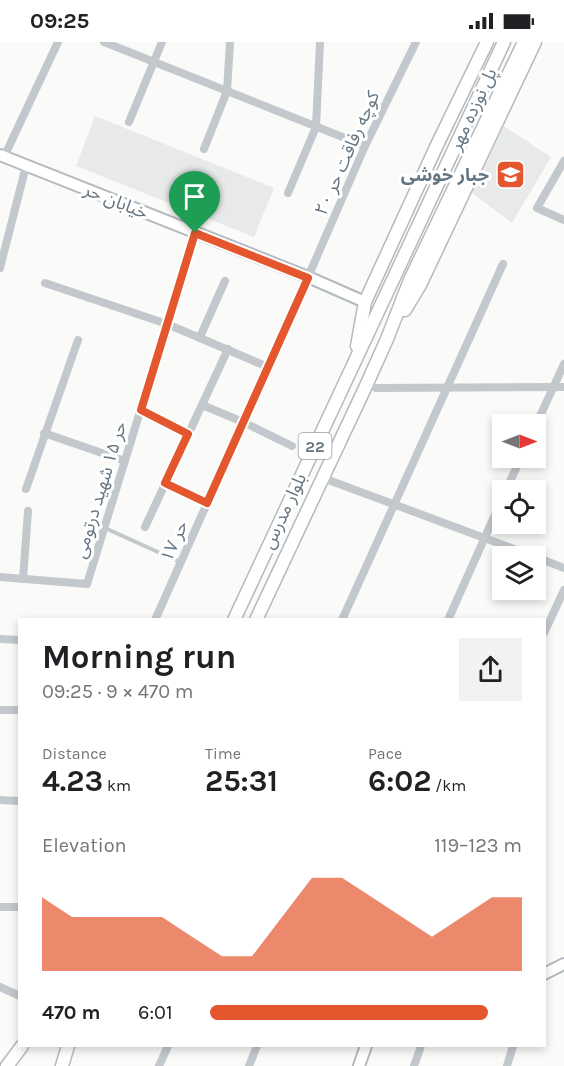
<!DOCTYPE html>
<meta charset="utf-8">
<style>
:root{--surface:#fff;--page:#f2f2f2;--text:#202124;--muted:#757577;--accent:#e4572e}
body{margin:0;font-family:Karla,"Noto Sans Arabic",sans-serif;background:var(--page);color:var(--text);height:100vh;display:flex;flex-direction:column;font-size:22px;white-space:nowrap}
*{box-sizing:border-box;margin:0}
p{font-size:20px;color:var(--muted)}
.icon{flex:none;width:33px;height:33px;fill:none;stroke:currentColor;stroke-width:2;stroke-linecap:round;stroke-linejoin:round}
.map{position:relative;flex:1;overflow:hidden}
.panel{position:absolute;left:18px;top:576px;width:528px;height:429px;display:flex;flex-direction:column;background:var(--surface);border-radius:0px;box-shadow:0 3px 9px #0003}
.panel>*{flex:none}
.needle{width:39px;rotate:90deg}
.buttons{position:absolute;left:492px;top:372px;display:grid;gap:12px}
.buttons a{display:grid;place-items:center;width:54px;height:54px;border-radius:0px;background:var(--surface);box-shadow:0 3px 9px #0003;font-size:30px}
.pin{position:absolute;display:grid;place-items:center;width:51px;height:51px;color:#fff;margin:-62px -26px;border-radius:50% 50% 50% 0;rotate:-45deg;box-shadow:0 0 6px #0007}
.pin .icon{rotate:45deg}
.round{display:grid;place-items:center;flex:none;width:63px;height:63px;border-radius:0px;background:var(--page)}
.head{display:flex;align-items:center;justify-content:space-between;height:102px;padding:0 24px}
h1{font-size:33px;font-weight:700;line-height:45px}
.metrics{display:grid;grid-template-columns:repeat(3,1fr);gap:9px;height:102px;padding:6px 24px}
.metrics div{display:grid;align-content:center}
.metrics b{font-size:30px;font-weight:700}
.metrics small{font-size:16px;font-weight:400}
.metrics p{font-size:16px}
.chart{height:168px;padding:12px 24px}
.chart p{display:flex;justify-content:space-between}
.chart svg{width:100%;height:108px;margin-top:6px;fill:var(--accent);opacity:.7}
ul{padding:0 24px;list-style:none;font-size:20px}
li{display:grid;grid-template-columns:96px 72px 1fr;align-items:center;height:45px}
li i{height:15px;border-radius:8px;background:var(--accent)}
.status{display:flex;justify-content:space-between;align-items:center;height:42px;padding:0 30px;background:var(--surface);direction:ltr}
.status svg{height:16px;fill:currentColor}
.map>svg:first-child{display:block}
.built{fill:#e8e9e9}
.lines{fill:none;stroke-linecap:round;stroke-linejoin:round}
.secondary-casing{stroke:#b3babf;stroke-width:14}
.primary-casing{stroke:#b5babe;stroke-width:15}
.lane{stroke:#c3c8cc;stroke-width:4}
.street{stroke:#c3c8cc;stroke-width:8}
.secondary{stroke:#fff;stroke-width:10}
.primary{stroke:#fff;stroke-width:12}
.route-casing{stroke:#fff;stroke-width:12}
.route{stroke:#e4572e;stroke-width:8}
.labels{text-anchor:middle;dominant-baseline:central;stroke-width:6;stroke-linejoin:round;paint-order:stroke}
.shield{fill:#fff;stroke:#939fa8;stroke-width:1.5}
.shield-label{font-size:16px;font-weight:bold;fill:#657683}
.street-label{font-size:18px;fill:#657683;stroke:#fff}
.poi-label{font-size:18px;font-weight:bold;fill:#657683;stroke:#fff;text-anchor:end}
</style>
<div class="status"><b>09:25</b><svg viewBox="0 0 49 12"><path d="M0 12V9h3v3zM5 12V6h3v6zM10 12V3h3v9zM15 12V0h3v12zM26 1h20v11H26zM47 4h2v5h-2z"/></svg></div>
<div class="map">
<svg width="564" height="1024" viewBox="0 0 564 1024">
<rect width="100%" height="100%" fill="#fafaf8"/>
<g class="built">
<path d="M95,74L274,146L254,195L76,124Z"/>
<path d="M504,84L551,115L512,181L472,151Z"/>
</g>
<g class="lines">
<defs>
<g id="secondary">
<path d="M0,113L308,235L365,260"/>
<path d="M544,932L564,922"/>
<path d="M359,1024L366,1004"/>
</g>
<g id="primary">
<path d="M405,268L420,243L535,0"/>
<path d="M357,304L365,260L437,103L487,0"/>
<path d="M234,578L504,0"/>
<path d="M256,578L365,346L387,297L410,238L524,0"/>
<path d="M7,1024L22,1004"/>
<path d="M62,1024L68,1004"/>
</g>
</defs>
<use href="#secondary" class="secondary-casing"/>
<use href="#primary" class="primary-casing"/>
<path class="lane" d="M105,486L180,520"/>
<g class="street">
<path d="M104,0L365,104"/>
<path d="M129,80L162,0"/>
<path d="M204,107L227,49L230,0"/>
<path d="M4,115L58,0"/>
<path d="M564,119L537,166L564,178"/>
<path d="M288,151L316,85L320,0"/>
<path d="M0,226L26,124"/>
<path d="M45,241L167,282L268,325"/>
<path d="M200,295L225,239"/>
<path d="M376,346L564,345"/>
<path d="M202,363L243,380L292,404"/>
<path d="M141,368L188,392"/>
<path d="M536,383L564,322"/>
<path d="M44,391L125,419"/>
<path d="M323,436L533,514"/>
<path d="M166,441L207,461"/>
<path d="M26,447L78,298"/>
<path d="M506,448L521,416"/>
<path d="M145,485L228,307"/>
<path d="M536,515L564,526"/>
<path d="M0,535L87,542L195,191"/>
<path d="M23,537L28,469"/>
<path d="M155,578L308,235L365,104L416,0"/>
<path d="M342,578L503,222"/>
<path d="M448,578L502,457"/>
<path d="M544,591L564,548"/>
<path d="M0,597L20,598"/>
<path d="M0,668H20"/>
<path d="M0,758L20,759"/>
<path d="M0,865H20"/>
<path d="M0,945L20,954"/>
<path d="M159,1024L168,1004"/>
<path d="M249,1024L257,1004"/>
<path d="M414,1024L421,1004"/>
<path d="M507,1024L513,1004"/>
</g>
<use href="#secondary" class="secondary"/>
<use href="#primary" class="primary"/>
</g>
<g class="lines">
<defs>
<path id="route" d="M195,191L308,236L207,461L165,441L188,392L141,368Z"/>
</defs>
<use href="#route" class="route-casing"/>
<use href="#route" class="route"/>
</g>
<defs>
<symbol id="school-square" viewBox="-11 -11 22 22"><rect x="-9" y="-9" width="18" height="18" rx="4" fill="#e4572e" stroke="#fff"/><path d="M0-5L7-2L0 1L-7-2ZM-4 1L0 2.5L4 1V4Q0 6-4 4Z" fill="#fff"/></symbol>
</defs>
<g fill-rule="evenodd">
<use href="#school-square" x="494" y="116" width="33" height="33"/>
</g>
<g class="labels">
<rect class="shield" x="298.5" y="391" width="33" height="26" rx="4.5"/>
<g class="shield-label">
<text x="315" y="404">22</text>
</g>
<g class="street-label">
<text transform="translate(473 67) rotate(-65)">پل نوزده مهر</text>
<text transform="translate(347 111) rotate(-66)">کوچه رفاقت حر ۲۰</text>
<text transform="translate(116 159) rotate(22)">خیابان حر</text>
<text transform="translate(100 448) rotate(-73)">حر ۱۵ شهید درتومی</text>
<text transform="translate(284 469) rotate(-65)">بلوار مدرس</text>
<text transform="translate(174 499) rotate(-66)">حر ۱۷</text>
</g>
<g class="poi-label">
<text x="489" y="133">جبار خوشی</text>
</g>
</g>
</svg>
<div class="buttons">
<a><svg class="needle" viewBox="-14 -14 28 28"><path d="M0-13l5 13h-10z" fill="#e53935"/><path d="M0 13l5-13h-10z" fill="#757577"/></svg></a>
<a><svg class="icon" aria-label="locate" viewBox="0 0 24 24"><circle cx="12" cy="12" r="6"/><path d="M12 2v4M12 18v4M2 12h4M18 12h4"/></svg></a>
<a><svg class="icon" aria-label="layers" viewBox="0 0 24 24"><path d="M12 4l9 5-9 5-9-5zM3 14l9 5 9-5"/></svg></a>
</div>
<div class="pin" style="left:195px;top:191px;background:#1e9e55"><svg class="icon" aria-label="arrive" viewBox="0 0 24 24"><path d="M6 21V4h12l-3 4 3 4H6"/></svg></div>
<section class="panel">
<div class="head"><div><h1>Morning run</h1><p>09:25 · 9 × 470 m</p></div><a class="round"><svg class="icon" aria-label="share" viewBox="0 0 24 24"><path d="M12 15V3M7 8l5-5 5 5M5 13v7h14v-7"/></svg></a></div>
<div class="metrics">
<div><p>Distance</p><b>4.23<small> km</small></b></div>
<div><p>Time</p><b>25:31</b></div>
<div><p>Pace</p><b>6:02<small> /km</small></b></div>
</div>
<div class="chart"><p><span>Elevation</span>119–123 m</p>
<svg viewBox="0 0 160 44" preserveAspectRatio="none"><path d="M0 44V14L10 22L20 22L30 22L40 22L50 30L60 38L70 38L80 22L90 6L100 6L110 14L120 22L130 30L140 22L150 14L160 14V44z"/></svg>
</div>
<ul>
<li><b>470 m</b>6:01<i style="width:89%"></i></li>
</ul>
</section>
</div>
